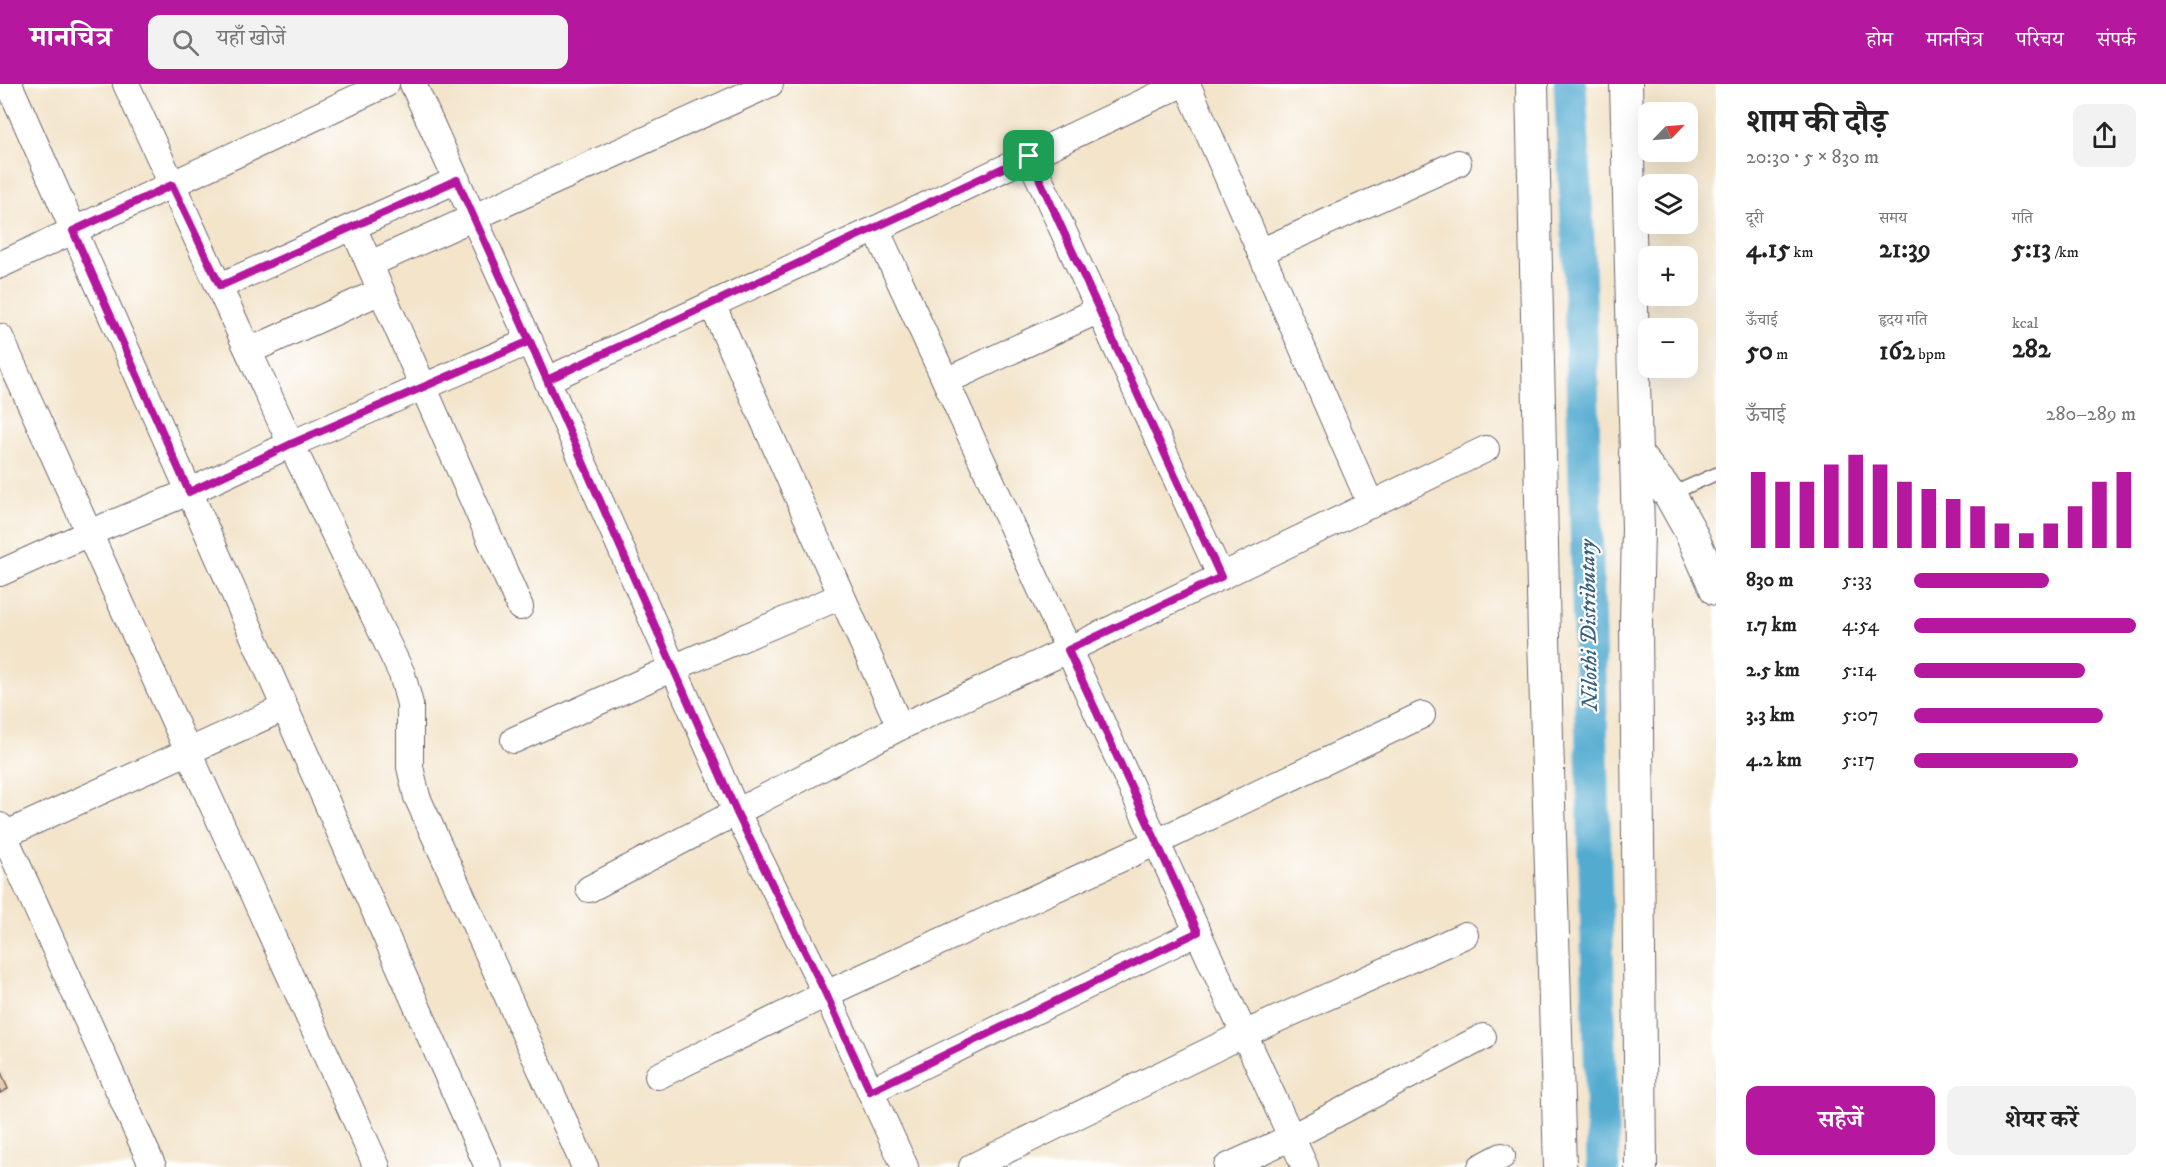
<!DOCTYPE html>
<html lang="hi">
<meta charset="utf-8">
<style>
:root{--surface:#fff;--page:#f2f2f2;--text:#222;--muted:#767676;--accent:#b5179e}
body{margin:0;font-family:"IM FELL DW Pica","Noto Serif Devanagari",serif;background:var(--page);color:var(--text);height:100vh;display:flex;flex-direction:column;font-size:22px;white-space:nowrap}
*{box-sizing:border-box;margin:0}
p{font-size:20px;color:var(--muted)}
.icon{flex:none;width:33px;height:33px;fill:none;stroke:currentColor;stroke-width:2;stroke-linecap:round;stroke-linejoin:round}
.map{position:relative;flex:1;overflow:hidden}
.panel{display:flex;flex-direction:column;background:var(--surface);width:450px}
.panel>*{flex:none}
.needle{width:39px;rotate:65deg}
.buttons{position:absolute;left:1638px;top:18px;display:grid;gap:12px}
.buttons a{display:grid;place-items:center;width:60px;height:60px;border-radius:12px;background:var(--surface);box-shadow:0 6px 24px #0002;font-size:30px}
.pin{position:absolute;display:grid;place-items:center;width:51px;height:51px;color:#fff;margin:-26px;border-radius:12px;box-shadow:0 3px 9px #0006}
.round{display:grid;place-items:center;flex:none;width:63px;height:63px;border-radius:12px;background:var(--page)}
.summary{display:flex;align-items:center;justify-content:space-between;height:102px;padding:0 30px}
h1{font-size:33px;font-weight:700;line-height:45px}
.figures{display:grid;grid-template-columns:repeat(3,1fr);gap:9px;height:102px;padding:6px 30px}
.figures div{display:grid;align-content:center}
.figures b{font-size:26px;font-weight:700}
.figures small{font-size:16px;font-weight:400}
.figures p{font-size:16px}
.chart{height:168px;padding:12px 30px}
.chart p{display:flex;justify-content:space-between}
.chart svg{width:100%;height:108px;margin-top:6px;stroke:var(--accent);stroke-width:6}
.cta{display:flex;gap:12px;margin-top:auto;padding:12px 30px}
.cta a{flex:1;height:69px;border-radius:12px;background:var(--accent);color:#fff;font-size:24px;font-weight:700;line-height:69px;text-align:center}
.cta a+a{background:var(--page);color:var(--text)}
ul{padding:0 30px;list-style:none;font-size:20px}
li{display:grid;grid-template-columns:96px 72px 1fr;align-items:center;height:45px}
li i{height:15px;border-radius:8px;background:var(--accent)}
header{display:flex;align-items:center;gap:36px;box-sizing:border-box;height:84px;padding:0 30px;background:var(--accent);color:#fff}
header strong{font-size:28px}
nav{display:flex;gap:33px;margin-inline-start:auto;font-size:21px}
.search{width:420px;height:54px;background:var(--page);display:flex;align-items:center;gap:15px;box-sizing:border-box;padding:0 21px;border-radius:12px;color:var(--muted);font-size:22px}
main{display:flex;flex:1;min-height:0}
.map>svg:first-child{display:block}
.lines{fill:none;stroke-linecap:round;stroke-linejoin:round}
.canal{stroke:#53abd0;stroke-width:33}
.building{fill:#e7b67d}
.service-casing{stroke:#6b666d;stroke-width:15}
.minor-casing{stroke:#6b666d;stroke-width:28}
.tertiary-casing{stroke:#6b666d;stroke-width:34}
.service{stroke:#fff;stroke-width:12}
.minor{stroke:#fff;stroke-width:26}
.tertiary{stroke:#fff;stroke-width:32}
.route-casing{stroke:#fff;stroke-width:12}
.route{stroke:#b5179e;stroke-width:8}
.labels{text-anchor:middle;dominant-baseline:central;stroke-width:4.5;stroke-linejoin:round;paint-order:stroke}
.water-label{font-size:22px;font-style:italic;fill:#38607e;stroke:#fff}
</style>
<header>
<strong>मानचित्र</strong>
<div class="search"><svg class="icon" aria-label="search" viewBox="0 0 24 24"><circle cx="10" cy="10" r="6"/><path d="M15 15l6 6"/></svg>यहाँ खोजें</div>
<nav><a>होम</a><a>मानचित्र</a><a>परिचय</a><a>संपर्क</a></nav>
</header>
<main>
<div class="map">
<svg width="1716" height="1083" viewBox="0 0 1716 1083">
<rect width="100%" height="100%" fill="#fff"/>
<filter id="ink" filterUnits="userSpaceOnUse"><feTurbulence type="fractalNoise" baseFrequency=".0167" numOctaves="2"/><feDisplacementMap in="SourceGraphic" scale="12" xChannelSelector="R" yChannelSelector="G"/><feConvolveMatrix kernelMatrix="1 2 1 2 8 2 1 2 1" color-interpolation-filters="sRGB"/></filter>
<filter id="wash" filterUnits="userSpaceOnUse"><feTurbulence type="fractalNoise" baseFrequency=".008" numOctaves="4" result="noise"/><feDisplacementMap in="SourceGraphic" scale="24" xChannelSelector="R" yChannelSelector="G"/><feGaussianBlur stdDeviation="1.35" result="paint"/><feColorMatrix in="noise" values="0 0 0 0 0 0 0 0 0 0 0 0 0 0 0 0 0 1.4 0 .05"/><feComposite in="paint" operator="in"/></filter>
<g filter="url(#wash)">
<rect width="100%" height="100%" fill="#f3e4ca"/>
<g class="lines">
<path class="canal" d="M1570,0L1579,175L1603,1083"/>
</g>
<g id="blocks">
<path class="building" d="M0,986L8,1005L0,1009Z"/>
</g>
</g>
<g filter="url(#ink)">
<use href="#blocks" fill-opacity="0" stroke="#6b666d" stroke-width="1.5"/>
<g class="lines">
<defs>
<path id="service" d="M1671,410L1716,390"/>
<g id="minor">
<path d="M9,0L488,1083"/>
<path d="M126,0L291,360L402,590L410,620V683L417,713L585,1083"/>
<path d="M413,0L547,296L737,729L826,910L905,1083"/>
<path d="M1187,0L1371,421"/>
<path d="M1029,72L1221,493"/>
<path d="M353,143L520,523"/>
<path d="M876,145L1305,1083"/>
<path d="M1260,168L1458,79"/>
<path d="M370,180L770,0"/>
<path d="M0,181L386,0"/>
<path d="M220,202L457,96"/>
<path d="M712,220L900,643"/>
<path d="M0,253L377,1083"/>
<path d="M249,267L381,207"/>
<path d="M547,296L876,145L1182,0"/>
<path d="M946,297L1099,226"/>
<path d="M0,489L89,449L189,408L291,360L530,257"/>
<path d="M514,656L673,584L841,512"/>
<path d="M0,742L153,1083"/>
<path d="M4,751L284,624"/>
<path d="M589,805L900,643L1068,566L1486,365"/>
<path d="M658,992L826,910L1157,758L1422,631"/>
<path d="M870,1007L1198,848"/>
<path d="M972,1083L1244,950L1465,851"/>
<path d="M1227,1083L1292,1053L1483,953"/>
<path d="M1481,1083L1502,1072"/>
</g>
<g id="tertiary">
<path d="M1532,0L1544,554L1560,1083"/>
<path d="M1626,0L1638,445L1636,540L1641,1083"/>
<path d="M1635,369L1670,411L1689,445L1716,505"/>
</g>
</defs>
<use href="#service" class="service-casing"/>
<use href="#minor" class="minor-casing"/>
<use href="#tertiary" class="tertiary-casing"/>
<use href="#service" class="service"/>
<use href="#minor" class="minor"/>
<use href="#tertiary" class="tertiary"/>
</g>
</g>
<g class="lines" filter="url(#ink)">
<defs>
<path id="route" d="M1029,72L547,296L530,257L291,360L189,408L73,147L172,101L220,202L457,96L547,296L737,729L826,910L870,1007L1198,848L1068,566L1221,493L1029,72"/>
</defs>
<use href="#route" class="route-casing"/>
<use href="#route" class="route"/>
</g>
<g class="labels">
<g class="water-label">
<text transform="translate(1589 541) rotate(-91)">Nilothi Distributary</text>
</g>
</g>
</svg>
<div class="buttons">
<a><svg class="needle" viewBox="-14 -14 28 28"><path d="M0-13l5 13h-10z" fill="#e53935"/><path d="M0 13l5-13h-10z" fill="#767676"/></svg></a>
<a><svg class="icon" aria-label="layers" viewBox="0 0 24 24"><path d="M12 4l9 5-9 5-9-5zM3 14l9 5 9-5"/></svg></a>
<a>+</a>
<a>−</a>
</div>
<div class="pin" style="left:1029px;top:72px;background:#1e9e55"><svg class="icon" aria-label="arrive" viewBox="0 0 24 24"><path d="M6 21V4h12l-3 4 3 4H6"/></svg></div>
</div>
<section class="panel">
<div class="summary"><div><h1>शाम की दौड़</h1><p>20:30 · 5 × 830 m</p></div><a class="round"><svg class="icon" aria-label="share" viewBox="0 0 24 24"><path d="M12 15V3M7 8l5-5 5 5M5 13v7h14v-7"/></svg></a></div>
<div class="figures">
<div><p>दूरी</p><b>4.15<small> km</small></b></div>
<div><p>समय</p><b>21:39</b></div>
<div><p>गति</p><b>5:13<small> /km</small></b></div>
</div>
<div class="figures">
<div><p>ऊँचाई</p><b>50<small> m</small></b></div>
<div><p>हृदय गति</p><b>162<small> bpm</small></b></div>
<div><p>kcal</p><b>282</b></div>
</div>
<div class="chart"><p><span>ऊँचाई</span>280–289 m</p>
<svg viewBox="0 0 160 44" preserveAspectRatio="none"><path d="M5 44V13M15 44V17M25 44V17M35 44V10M45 44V6M55 44V10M65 44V17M75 44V20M85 44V24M95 44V27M105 44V34M115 44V38M125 44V34M135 44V27M145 44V17M155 44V13"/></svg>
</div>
<ul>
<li><b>830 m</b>5:33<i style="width:61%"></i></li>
<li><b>1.7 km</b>4:54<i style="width:100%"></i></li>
<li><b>2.5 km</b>5:14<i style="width:77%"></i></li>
<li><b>3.3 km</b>5:07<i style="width:85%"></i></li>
<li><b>4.2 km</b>5:17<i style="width:74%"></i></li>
</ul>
<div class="cta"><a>सहेजें</a><a>शेयर करें</a></div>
</section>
</main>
